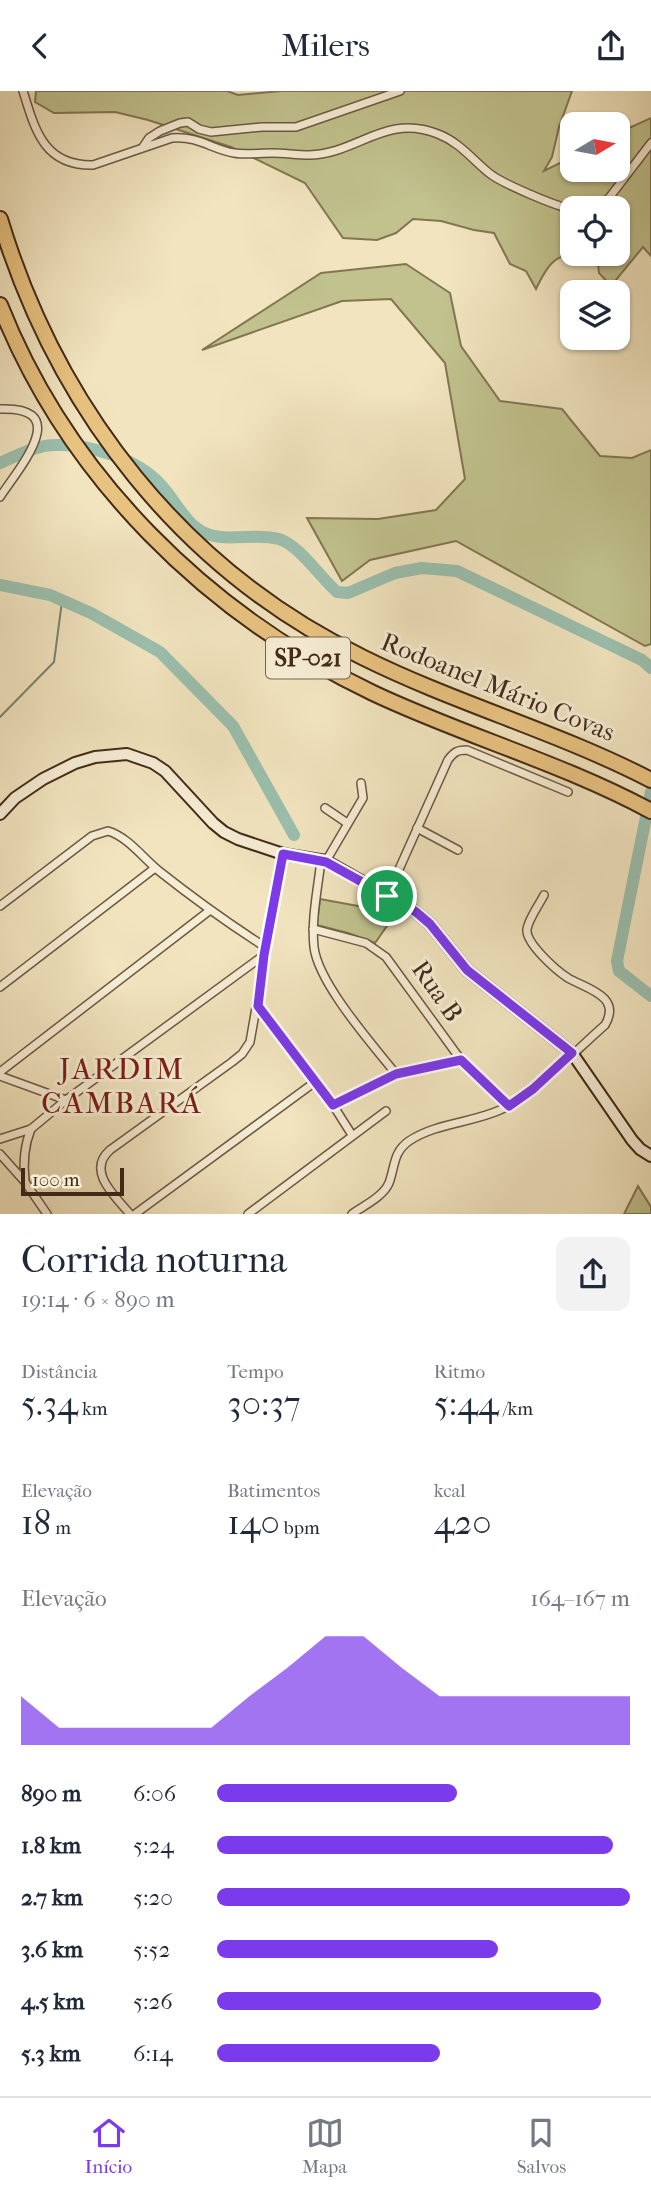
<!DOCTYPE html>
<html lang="pt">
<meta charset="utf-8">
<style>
:root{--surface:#fff;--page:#f2f2f3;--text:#1f2937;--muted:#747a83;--line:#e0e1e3;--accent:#7c3aed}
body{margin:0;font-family:"IM FELL French Canon",serif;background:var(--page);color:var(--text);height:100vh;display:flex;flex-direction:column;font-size:26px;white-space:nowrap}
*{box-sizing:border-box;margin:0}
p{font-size:23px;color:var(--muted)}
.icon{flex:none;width:38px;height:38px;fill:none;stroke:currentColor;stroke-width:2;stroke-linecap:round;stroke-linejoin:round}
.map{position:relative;height:1123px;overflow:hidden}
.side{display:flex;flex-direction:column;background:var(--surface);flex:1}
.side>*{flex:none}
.needle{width:46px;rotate:80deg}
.fabs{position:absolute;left:560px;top:21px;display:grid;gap:14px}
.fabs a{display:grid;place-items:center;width:70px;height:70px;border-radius:14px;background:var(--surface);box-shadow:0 2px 5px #0004;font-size:35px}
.scale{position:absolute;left:21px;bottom:18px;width:103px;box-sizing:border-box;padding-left:7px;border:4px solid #432a17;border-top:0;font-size:19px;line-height:24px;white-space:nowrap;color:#432a17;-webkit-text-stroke:5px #f6edd5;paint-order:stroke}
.pin{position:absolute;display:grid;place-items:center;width:60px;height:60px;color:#fff;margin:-30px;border:4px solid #fff;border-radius:50%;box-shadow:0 2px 7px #0007}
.round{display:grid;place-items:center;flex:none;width:74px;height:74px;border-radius:14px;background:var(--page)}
.headline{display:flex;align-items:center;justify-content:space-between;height:119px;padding:0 21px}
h1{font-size:38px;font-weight:600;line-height:52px}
.stats{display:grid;grid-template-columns:repeat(3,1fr);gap:10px;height:119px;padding:7px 21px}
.stats div{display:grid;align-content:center}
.stats b{font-size:35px;font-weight:600}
.stats small{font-size:19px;font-weight:400}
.stats p{font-size:19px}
.chart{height:196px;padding:14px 21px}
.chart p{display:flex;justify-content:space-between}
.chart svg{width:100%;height:126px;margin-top:7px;fill:var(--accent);opacity:.7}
ul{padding:0 21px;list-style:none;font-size:23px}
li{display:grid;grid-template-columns:112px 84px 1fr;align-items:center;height:52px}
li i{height:18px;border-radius:9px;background:var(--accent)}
header{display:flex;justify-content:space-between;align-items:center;height:91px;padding:0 21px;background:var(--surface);font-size:32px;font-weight:600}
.dock{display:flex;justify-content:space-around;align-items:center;height:98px;border-top:2px solid var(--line);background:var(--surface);font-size:19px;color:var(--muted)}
.dock a{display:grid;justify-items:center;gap:4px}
.dock .active{color:var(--accent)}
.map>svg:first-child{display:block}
.green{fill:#c1c28e;stroke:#827652;stroke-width:2;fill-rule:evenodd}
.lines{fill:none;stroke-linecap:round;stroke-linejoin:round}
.stream{stroke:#788372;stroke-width:2}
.river{stroke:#9bbfae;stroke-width:12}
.minor-casing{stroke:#6e5841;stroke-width:10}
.secondary-casing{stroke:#432a17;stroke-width:14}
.motorway-casing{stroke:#432a17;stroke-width:18}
.minor{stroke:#f6edd5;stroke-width:7}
.secondary{stroke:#f6edd5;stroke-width:10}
.motorway{stroke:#e8c280;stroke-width:14}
.route-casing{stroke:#fff;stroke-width:14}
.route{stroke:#7c3aed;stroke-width:9}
.labels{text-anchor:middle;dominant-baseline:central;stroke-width:6;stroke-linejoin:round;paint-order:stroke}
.shield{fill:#f6edd5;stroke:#796450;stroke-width:2}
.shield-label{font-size:24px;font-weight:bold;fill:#432a17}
.street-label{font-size:26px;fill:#432a17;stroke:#f6edd5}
.quarter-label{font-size:30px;letter-spacing:2px;fill:#7a1f14;stroke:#f6edd5}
</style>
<header><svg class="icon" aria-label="back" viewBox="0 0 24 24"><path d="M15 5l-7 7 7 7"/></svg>Milers<svg class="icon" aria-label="share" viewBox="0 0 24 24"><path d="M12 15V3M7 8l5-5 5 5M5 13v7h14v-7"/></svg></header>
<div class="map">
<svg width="651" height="1123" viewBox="0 0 651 1123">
<rect width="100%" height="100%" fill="#f1e4bf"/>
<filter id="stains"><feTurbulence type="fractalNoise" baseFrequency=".00286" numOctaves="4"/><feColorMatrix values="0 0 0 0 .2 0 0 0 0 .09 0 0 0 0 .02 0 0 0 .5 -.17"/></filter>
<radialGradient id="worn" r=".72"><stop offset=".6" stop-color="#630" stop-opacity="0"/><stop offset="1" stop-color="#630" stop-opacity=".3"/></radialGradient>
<g class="green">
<path d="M36,0H227L238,4L281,0H572L559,36L552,66L544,80L572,66V79H618V42L651,27V165L643,156L611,195L599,182L597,164C559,162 553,163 536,198L526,180L510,173L494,142L474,139L441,130L413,128L396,142L377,149L343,147L305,92L231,56L148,29L115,21L54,22L35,11ZM572,117H618V163H572Z"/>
<path d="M406,173L450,202L461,255L500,310L562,318L600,365L632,367L651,359V553L645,555L456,450L370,469L342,490L307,427L378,428L436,419L465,388L445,272L391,208L342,210L202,259L321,182Z"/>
<path d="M320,808L396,822L375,852L348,842L317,834Z"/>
<path d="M638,1095L651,1116V1123H624Z"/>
</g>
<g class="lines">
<path class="stream" d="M0,626L54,571L62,510"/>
<g class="river">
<path d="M0,372C16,365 37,354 55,354C91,353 138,368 162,395C176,410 185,433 205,442C228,452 255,441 279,448C299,454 320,486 337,501L348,502L395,482L422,477L457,480L642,569L651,577"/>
<path d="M0,494L50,504L91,522L160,561L233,635L294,744"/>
<path d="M651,701L617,870L619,880L651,905"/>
</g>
<defs>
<g id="minor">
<path d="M23,0C35,39 44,75 93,74L172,47C199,45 211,58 234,62C246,64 259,62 272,62C284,62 297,64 309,64C358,63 385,22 438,43C459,51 472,68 489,82C501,92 557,116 572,118"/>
<path d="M143,56L149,47L160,40L180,32L188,31L199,38L211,41L262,36H296L400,0"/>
<path d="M591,117L601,114L609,107L651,52"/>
<path d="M0,318C74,315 19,377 0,406"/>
<path d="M325,717L347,732"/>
<path d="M417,737L458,759"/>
<path d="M321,769C318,797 311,828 314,856C318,892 372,953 396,983"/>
<path d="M326,770L363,707L361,692"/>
<path d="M387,805L448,669C454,661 457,659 467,659L568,701"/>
<path d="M0,815L92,745L108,740C128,746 143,767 159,780C193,807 228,832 265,856"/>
<path d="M313,838L366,852L386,866L461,969L509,1015"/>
<path d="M0,896L155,777"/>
<path d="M258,915L333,1014L352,1044"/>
<path d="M0,981L209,820"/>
<path d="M0,985L66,1009"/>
<path d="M333,1014L396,983L461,969"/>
<path d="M0,1048L31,1038L66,1009L264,864"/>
<path d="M0,1063L25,1091L47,1123"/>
<path d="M25,1090C23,1072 24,1055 31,1038"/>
<path d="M130,1123C115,1105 86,1080 110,1059L232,971L242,963L250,951L283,763"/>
<path d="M135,1123L315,991"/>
<path d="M248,1123L386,1020"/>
<path d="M352,1123C363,1115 383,1106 389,1092C395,1076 393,1061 409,1050C436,1032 471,1032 500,1019C535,1003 575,960 605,934C622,905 587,898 568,887C557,880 525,852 527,838C529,827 539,814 544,804"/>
</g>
<path id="secondary" d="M0,723L15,707L43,688L75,672L95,666L127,663L153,672L165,680L213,732L224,741L238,748L283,763L326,770L416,821L430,833L467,879L572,962L632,1049L640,1058L651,1065"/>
<g id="motorway">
<path d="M0,128C57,318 183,480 364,567C457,613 558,641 651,689"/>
<path d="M0,214C68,386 207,523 373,602C464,645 562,672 651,720"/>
</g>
</defs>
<use href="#minor" class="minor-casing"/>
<use href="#secondary" class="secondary-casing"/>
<use href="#motorway" class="motorway-casing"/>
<use href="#minor" class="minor"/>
<use href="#secondary" class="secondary"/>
<use href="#motorway" class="motorway"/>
</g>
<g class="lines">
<defs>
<path id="route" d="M283,763L326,771L416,821L430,833L467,879L572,962L533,998L509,1015L461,969L396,983L333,1014L258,915L264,864Z"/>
</defs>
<use href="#route" class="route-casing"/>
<use href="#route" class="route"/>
</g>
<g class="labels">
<rect class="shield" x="266" y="546.5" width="84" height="41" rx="5"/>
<g class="shield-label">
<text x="308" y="567">SP-021</text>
</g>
<g class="street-label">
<text transform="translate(498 596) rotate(22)">Rodoanel Mário Covas</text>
<text transform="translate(437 900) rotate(55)">Rua B</text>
</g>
<g class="quarter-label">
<text x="122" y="978">JARDIM<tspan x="122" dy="34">CAMBARÁ</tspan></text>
</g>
</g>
<rect width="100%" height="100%" filter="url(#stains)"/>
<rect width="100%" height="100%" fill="url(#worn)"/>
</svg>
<div class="fabs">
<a><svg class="needle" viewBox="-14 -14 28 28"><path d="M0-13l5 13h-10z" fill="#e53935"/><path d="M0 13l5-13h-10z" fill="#747a83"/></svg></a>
<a><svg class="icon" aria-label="locate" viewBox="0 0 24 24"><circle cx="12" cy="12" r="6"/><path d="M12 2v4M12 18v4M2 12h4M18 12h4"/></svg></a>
<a><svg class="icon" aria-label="layers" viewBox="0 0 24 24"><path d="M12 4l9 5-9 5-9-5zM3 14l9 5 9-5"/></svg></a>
</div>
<div class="scale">100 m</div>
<div class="pin" style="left:387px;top:805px;background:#1e9e55"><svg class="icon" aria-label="arrive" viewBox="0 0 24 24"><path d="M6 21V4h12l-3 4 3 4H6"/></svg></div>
</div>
<section class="side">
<div class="headline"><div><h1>Corrida noturna</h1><p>19:14 · 6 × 890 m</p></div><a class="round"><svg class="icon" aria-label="share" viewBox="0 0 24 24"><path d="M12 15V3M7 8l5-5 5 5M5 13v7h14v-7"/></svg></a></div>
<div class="stats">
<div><p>Distância</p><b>5.34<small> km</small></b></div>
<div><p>Tempo</p><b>30:37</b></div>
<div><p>Ritmo</p><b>5:44<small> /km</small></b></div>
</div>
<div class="stats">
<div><p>Elevação</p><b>18<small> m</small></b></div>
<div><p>Batimentos</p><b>140<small> bpm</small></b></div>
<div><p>kcal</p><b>420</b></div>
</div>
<div class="chart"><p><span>Elevação</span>164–167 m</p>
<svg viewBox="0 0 160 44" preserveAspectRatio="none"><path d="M0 44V27L10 38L20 38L30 38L40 38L50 38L60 27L70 17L80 6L90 6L100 17L110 27L120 27L130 27L140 27L150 27L160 27V44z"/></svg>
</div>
<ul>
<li><b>890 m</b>6:06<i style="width:58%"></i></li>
<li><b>1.8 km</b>5:24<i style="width:96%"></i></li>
<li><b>2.7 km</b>5:20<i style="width:100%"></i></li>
<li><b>3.6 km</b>5:52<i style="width:68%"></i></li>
<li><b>4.5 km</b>5:26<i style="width:93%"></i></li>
<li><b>5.3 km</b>6:14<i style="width:54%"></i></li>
</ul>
</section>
<nav class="dock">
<a class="active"><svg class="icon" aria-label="home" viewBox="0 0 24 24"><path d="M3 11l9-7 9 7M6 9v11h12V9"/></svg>Início</a>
<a><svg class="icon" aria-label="map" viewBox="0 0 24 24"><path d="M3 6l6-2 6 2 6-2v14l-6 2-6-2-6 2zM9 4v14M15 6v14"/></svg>Mapa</a>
<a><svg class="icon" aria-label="saved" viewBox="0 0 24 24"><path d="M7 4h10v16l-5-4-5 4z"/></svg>Salvos</a>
</nav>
